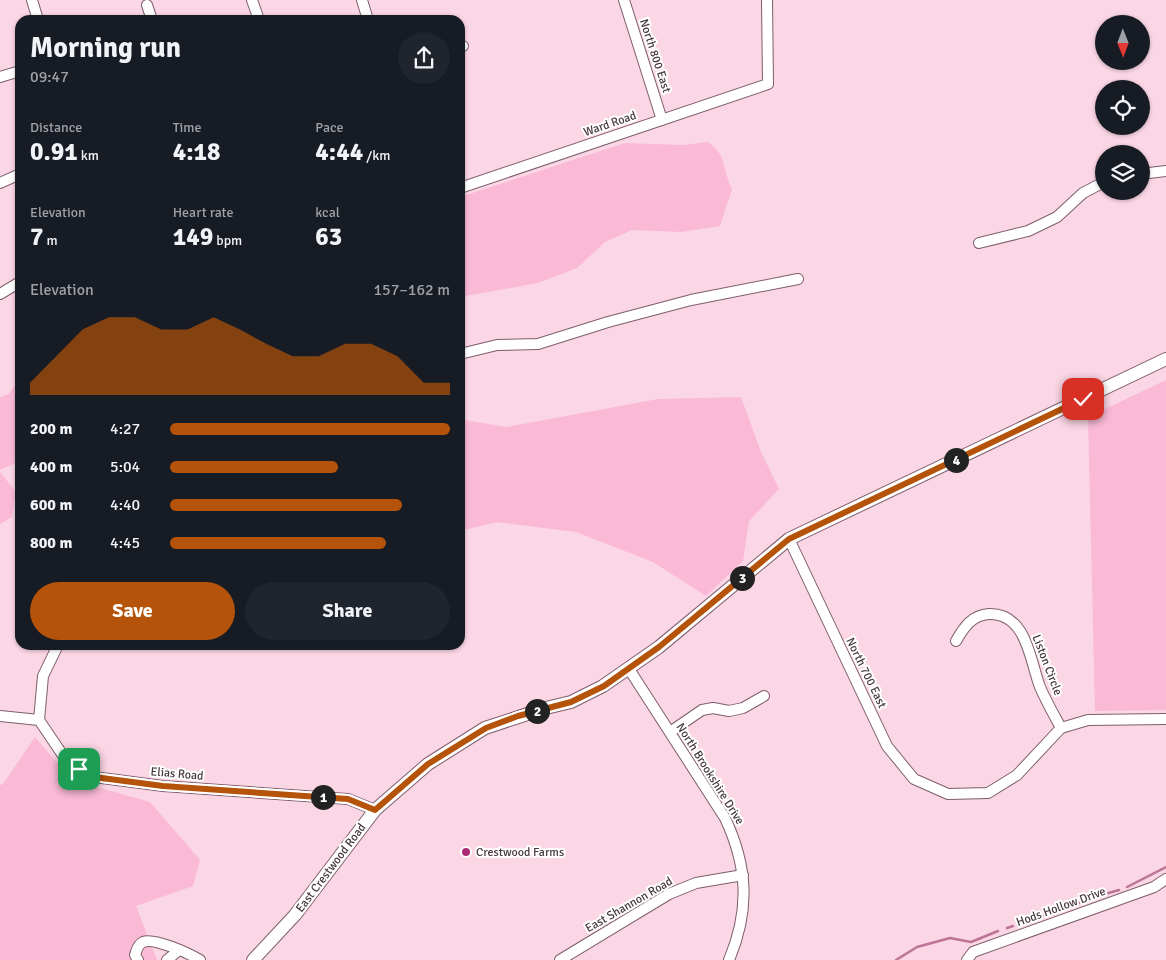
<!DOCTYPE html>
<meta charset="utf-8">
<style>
:root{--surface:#171b24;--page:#20242c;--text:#f1f3f6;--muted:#9ea1a6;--accent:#b45309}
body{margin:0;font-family:Signika,sans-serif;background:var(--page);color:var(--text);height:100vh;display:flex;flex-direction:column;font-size:19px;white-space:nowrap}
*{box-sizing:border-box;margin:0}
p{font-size:16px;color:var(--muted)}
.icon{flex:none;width:28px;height:28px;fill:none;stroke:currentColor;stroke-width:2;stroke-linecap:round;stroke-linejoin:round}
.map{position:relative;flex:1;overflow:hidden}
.panel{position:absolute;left:15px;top:15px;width:450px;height:635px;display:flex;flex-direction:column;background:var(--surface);border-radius:15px;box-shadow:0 1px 4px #0004}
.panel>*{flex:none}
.needle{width:32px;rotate:179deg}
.fabs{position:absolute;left:1095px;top:15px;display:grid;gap:10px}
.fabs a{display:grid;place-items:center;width:55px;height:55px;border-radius:50%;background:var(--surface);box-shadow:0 1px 4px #0004;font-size:25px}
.pin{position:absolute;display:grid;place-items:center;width:42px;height:42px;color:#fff;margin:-21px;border-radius:10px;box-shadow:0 2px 8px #0006}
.km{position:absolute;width:25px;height:25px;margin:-12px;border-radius:50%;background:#222;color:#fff;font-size:14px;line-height:25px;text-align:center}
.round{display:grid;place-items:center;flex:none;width:52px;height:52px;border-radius:26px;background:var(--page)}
.headline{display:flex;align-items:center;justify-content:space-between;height:85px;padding:0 15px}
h1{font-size:28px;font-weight:700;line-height:38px}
.metrics{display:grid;grid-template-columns:repeat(3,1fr);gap:8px;height:85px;padding:5px 15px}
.metrics div{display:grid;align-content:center}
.metrics b{font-size:25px;font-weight:700}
.metrics small{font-size:14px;font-weight:400}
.metrics p{font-size:14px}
.chart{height:140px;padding:10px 15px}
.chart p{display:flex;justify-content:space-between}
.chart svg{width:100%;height:90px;margin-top:5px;fill:var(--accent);opacity:.7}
.primary-button{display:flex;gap:10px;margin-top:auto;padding:10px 15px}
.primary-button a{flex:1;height:58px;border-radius:30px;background:var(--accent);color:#fff;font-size:20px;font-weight:700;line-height:58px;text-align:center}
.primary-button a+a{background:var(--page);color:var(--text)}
ul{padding:0 15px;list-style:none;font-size:16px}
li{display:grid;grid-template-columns:80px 60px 1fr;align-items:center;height:38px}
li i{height:12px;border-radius:6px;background:var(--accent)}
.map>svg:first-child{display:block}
.green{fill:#fabad6}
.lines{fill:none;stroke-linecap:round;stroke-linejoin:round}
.stream{stroke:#bc7596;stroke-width:2.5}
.minor-casing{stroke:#7e5e6c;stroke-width:12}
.tertiary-casing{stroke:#7e5e6c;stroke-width:14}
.minor{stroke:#fff;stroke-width:10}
.tertiary{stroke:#fff;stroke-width:12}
.route-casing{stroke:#fff;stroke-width:10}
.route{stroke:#b45309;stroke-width:6}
.poi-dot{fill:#ad2b75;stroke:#fff;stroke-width:2}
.labels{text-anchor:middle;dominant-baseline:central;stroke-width:4;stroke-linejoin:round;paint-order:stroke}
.street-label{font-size:12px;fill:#46383e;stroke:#fff}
.poi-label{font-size:12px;fill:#46383e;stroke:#fff;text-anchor:start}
</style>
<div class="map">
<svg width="1166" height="960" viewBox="0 0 1166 960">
<rect width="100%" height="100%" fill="#fbd6e5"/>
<g class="green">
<path d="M708,142C728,156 722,170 732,189L720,226L681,232L632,230L605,242L577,268L538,283L460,297V197L625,143L683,145Z"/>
<path d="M20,378V461L0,470V397L9,394Z"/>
<path d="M1166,380V710L1095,711L1088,417Z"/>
<path d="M741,397L761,452L779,489L749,521L743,561L706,596L653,562L576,532L497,522L460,531V419L506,427L658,399Z"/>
<path d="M0,472L16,492L12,517L0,524Z"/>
<path d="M35,737L72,780L150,802L200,860L193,886L136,906L157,960H0V785L3,784Z"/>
</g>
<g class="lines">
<g class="stream">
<path d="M1127,887L1166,867"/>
<path d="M1105,894L1119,890"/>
<path d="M1079,903L1098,896"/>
<path d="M1023,922L1071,906"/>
<path d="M1007,928L1013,926"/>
<path d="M896,960L917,947L950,938L971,942L998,931"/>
</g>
<defs>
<g id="minor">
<path d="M32,0L38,20"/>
<path d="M252,0L259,20"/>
<path d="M362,0L368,20"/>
<path d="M624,0L662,120"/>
<path d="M147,5L152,20"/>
<path d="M460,47L463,46"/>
<path d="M0,77L20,71"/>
<path d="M1141,174L1166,171"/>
<path d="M0,183L20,174"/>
<path d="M460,188L768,84L767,0"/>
<path d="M979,243L1028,231L1057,217L1083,193L1104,182"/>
<path d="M0,294L20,282"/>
<path d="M460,354L497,345L538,344L608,322L691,300L798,279"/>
<path d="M789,539L887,746L914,779L948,794L988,793L1017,775L1061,728L1088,720L1166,719"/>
<path d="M956,641C964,627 972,615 989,614C1027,613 1030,661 1040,687C1046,701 1054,715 1061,728"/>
<path d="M629,669L725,818C748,867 750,910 729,960"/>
<path d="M0,716L39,720L62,754L79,769L94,777L163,786L348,799L375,810"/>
<path d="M39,720L43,676L58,645"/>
<path d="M670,732L702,710L713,708L729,711L743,708L764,696"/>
<path d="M138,960L135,955C137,950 137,945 143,942C154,937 190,954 200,960"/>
<path d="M167,960L179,950"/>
<path d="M560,960L669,894L696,883L743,875"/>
<path d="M967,960L973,952L1154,887L1166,879"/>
</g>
<path id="tertiary" d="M253,960L295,915L375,810L428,764L485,728L546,708L571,702L603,686L659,647L789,539L1166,359"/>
</defs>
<use href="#minor" class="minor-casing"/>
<use href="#tertiary" class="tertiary-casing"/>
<use href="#minor" class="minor"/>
<use href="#tertiary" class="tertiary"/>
</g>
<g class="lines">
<defs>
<path id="route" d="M79,769L94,777L163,786L348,799L375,810L428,764L486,728L518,716L571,702L604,686L659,647L789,539L1083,399"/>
</defs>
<use href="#route" class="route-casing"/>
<use href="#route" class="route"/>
</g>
<circle class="poi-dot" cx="466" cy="852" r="5"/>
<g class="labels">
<g class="street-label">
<text transform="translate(655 56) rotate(72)">North 800 East</text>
<text transform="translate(610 124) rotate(-19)">Ward Road</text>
<text transform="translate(1047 665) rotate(69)">Liston Circle</text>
<text transform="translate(866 673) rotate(64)">North 700 East</text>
<text transform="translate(177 774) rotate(5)">Elias Road</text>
<text transform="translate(710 774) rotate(58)">North Brookshire Drive</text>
<text transform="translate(331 868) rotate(-53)">East Crestwood Road</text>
<text transform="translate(629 905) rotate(-30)">East Shannon Road</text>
<text transform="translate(1061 907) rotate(-20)">Hods Hollow Drive</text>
</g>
<g class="poi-label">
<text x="476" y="852">Crestwood Farms</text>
</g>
</g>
</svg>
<div class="fabs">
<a><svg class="needle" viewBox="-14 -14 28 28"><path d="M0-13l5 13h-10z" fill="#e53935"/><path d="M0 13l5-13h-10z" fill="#9ea1a6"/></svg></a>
<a><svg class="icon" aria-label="locate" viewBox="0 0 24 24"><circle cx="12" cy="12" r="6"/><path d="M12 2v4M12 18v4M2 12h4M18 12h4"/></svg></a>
<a><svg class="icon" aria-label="layers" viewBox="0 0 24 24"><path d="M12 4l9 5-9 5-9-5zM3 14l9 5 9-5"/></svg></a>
</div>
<div class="pin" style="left:79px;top:769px;background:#1e9e55"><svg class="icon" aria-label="arrive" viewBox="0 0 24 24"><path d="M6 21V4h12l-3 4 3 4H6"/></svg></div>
<div class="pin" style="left:1083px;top:399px;background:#d93025"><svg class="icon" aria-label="check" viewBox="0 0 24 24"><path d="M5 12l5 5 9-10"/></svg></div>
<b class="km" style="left:323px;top:797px">1</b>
<b class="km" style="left:537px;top:711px">2</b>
<b class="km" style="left:742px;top:578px">3</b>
<b class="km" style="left:956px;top:460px">4</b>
<section class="panel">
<div class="headline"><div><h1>Morning run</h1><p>09:47</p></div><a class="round"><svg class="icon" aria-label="share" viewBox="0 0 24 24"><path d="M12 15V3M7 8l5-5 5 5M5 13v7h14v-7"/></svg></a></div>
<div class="metrics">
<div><p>Distance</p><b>0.91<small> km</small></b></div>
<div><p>Time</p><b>4:18</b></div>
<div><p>Pace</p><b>4:44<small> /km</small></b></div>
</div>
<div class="metrics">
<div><p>Elevation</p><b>7<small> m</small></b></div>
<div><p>Heart rate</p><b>149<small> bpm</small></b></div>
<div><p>kcal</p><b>63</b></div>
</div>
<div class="chart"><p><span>Elevation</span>157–162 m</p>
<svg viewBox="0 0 160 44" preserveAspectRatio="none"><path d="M0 44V38L10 25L20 12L30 6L40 6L50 12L60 12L70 6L80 12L90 19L100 25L110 25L120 19L130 19L140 25L150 38L160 38V44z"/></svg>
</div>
<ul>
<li><b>200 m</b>4:27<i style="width:100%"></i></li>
<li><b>400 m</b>5:04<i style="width:60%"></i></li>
<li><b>600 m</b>4:40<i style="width:83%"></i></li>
<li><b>800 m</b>4:45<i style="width:77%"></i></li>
</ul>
<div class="primary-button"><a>Save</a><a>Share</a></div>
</section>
</div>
